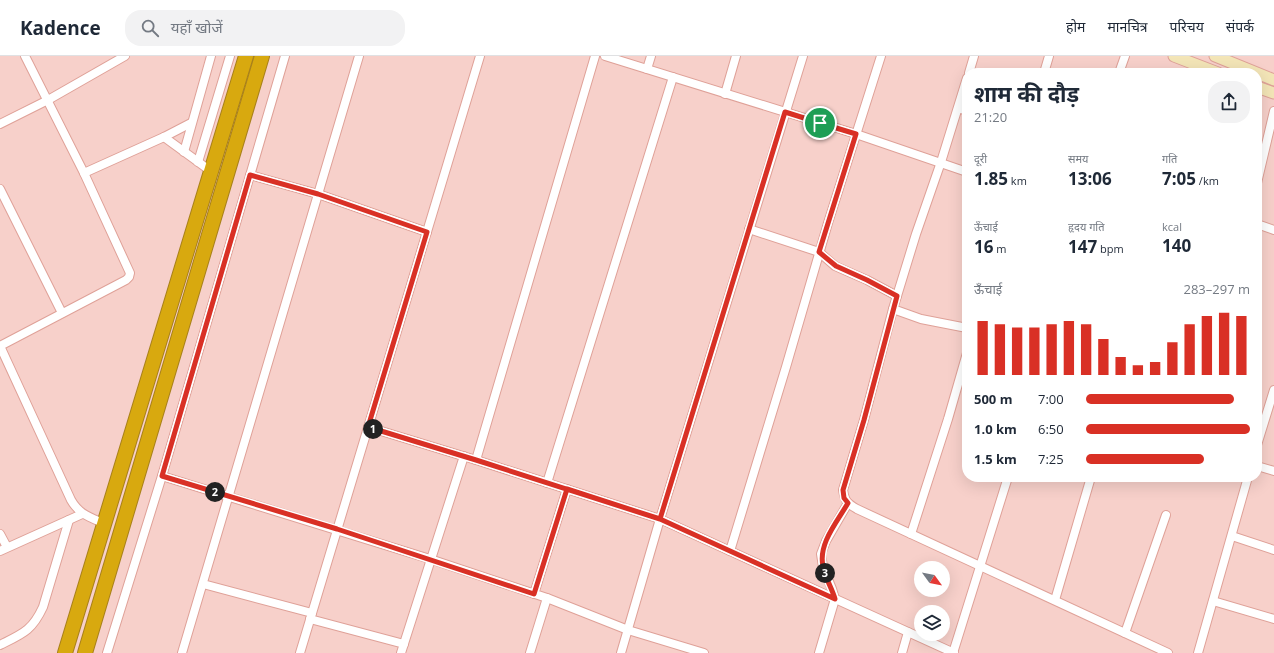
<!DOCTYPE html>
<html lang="hi">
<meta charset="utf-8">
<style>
:root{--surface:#fff;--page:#f2f2f3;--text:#1f2937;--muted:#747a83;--line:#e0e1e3;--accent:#d93025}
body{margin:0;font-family:"Open Sans","Noto Sans Devanagari",sans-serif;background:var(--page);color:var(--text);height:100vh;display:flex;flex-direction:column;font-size:15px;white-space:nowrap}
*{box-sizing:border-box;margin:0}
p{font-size:13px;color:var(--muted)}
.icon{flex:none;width:22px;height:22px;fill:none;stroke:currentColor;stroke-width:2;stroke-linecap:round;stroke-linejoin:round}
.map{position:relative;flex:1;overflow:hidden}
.panel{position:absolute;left:962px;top:12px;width:300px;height:414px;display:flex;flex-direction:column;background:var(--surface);border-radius:16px;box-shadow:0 4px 16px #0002}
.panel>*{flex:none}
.needle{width:26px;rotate:123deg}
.tools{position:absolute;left:914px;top:505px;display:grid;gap:8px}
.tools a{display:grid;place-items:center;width:36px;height:36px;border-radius:50%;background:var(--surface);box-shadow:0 4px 16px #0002;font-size:20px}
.pin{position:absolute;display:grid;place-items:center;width:34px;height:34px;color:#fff;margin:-17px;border:2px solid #fff;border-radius:50%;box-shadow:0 1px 4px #0007}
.km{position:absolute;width:20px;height:20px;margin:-10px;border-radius:50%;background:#222;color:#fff;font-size:11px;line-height:20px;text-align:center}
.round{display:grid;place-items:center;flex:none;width:42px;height:42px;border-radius:16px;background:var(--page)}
.overview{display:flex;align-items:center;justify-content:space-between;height:68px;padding:0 12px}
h1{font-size:22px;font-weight:700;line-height:30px}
.figures{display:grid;grid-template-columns:repeat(3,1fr);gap:6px;height:68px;padding:4px 12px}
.figures div{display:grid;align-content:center}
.figures b{font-size:17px;font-weight:700}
.figures small{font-size:11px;font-weight:400}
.figures p{font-size:11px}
.chart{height:112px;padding:8px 12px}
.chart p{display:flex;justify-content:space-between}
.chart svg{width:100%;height:72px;margin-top:4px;stroke:var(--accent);stroke-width:6}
ul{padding:0 12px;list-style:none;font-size:13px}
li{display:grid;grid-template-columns:64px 48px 1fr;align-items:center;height:30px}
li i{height:10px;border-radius:5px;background:var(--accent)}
header{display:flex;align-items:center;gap:24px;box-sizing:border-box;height:56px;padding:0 20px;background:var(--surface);border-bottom:1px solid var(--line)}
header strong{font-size:19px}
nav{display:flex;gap:22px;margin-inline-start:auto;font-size:14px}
.search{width:280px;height:36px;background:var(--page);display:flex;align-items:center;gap:10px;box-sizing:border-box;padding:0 14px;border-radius:16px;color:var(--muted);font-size:15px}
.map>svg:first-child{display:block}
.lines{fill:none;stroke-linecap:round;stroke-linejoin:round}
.street-casing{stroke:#dfa198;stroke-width:10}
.secondary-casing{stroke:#dfa198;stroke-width:13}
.highway-casing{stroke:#a8801b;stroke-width:16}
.street{stroke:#fff;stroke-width:8}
.secondary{stroke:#f3e5b7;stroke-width:11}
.highway{stroke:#d8a90f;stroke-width:14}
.route-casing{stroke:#fff;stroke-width:8}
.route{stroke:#d93025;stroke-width:5}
</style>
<header>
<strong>Kadence</strong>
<div class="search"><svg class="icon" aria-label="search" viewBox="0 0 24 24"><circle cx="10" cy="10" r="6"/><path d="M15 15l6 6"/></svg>यहाँ खोजें</div>
<nav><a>होम</a><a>मानचित्र</a><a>परिचय</a><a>संपर्क</a></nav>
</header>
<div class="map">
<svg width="1274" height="597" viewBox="0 0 1274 597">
<rect width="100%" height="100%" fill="#f7d0ca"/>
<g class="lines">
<defs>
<g id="street">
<path d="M605,0L856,78L967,116"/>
<path d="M647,13L651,0"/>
<path d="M969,17L974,0"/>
<path d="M1044,17L1049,0"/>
<path d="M1119,17L1125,0"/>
<path d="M967,22L941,106L916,178L893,253L864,364L843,434C845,446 847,447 857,453L1168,597"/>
<path d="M725,38L736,0"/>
<path d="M958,52L967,55"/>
<path d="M0,68L48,44L125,0"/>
<path d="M164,81L212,116"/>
<path d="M184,96L211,0"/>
<path d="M198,106L230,0"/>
<path d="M84,117L164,81L191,67"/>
<path d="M250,119L318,138L427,176"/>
<path d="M1257,127L1274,55"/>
<path d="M0,133L62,257"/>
<path d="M1257,168L1274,174"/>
<path d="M749,173L819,196L835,210L867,224L897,240"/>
<path d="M893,253L921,263L967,272"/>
<path d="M0,290L126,224L129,221L130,217L84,117L25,0"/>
<path d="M0,290L71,444C79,458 89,461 103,467"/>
<path d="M368,371L476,404L660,463L954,597"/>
<path d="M1257,389L1274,334"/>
<path d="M476,404L595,0"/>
<path d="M1257,410L1274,415"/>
<path d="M162,420L430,503L547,542L628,574L704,597"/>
<path d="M547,427L673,21"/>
<path d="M0,478L7,491"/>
<path d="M911,478L948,363L967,297"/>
<path d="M1232,480L1274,494"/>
<path d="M0,495L82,458"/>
<path d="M730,495L786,311L828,167L881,0"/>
<path d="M203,528L312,557"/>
<path d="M534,538L567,433"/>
<path d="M1055,544L1091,421"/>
<path d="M1213,545L1274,563"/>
<path d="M310,563L404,588"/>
<path d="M1125,577L1166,459"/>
<path d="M0,589C22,578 32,575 43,551L69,464"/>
<path d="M107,597L162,420L285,0"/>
<path d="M182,597L359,0"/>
<path d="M300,597L480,0"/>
<path d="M401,597L464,400"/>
<path d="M530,597L547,542"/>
<path d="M621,597L660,463L803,0"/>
<path d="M819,597L835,543L832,533L823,511L821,498L826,485L848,447"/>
<path d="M902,597L908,576"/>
<path d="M953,597L1008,421"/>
<path d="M1198,597L1248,421"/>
</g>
<g id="secondary">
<path d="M1174,0L1218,17"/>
<path d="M1215,0L1274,24"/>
<path d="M1257,31L1274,37"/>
</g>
<g id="highway">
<path d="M65,597C124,398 187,200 246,0"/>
<path d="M85,597L262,0"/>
</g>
</defs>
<use href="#street" class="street-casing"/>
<use href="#secondary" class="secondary-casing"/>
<use href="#highway" class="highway-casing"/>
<use href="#street" class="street"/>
<use href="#secondary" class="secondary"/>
<use href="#highway" class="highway"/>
</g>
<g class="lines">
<defs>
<path id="route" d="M820,67L785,56L660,463L476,404L368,371L427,176L318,138L250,119L162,420L337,473L534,538L567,433L660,463L835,543C832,532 825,522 823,510C818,488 837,466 848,447L844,442L843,434L864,364L897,240L867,224L836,210L819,196L856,78L820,67"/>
</defs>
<use href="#route" class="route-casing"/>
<use href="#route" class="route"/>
</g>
</svg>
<div class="tools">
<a><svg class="needle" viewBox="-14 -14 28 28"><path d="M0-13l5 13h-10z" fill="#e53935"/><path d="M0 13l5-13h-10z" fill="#747a83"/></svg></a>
<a><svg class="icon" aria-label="layers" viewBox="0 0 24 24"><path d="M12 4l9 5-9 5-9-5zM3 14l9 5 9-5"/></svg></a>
</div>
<div class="pin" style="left:820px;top:67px;background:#1e9e55"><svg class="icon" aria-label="arrive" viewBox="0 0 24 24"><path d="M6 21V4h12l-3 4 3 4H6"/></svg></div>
<b class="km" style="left:373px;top:373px">1</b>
<b class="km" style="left:215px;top:436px">2</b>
<b class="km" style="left:825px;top:517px">3</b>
<section class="panel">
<div class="overview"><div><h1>शाम की दौड़</h1><p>21:20</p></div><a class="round"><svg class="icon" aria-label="share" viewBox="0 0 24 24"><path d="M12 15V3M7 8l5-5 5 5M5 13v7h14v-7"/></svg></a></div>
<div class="figures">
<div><p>दूरी</p><b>1.85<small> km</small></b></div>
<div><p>समय</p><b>13:06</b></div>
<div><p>गति</p><b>7:05<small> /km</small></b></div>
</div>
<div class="figures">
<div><p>ऊँचाई</p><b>16<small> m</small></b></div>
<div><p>हृदय गति</p><b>147<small> bpm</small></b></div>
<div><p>kcal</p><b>140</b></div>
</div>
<div class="chart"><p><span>ऊँचाई</span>283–297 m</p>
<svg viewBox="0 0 160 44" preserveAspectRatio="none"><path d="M5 44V11M15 44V13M25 44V15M35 44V15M45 44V13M55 44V11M65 44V13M75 44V22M85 44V33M95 44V38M105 44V36M115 44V24M125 44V13M135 44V8M145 44V6M155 44V8"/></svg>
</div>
<ul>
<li><b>500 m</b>7:00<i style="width:90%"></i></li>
<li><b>1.0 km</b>6:50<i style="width:100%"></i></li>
<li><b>1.5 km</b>7:25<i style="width:72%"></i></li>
</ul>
</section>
</div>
